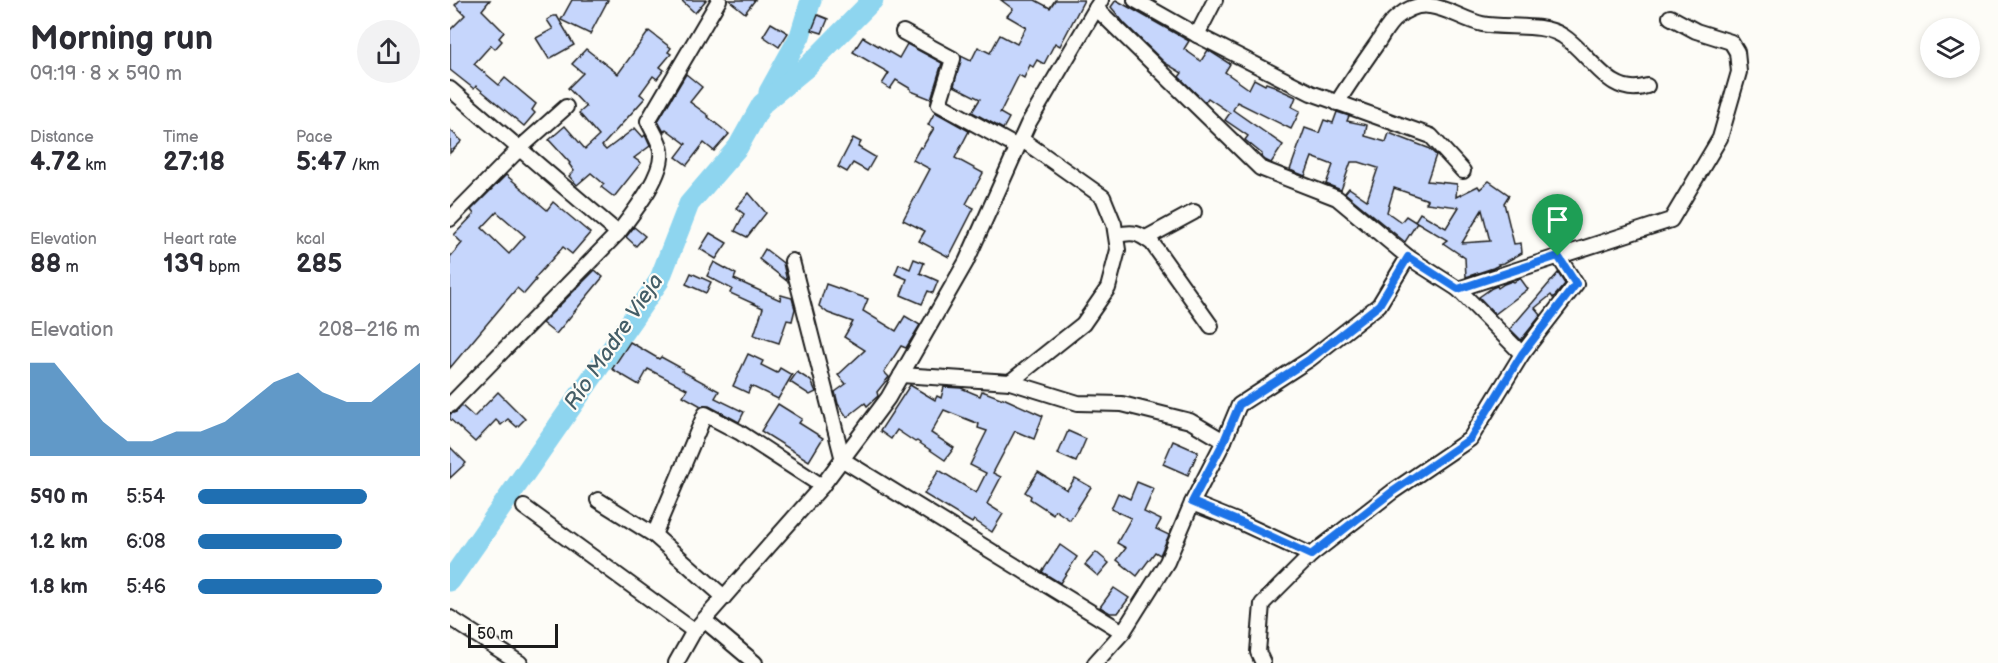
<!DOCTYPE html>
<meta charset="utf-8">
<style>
:root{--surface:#fff;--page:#f2f2f3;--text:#2b2b33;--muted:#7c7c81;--accent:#1f6fb2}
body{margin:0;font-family:"Balsamiq Sans",sans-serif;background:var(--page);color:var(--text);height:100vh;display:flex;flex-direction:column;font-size:22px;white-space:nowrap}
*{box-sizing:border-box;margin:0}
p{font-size:20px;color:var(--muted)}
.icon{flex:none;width:33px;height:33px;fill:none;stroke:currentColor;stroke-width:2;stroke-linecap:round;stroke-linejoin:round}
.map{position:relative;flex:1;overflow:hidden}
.drawer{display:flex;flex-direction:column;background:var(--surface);width:450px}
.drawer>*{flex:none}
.fabs{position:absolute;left:1470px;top:18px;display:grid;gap:12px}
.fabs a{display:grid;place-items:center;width:60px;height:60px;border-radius:50%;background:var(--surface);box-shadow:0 3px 9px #0003;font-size:30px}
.scale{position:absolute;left:18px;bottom:15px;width:90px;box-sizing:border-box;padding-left:6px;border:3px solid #1c1c1c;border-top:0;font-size:16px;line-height:21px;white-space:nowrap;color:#1c1c1c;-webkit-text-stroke:4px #fdfcf7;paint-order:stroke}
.pin{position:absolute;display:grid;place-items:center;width:51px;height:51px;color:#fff;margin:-62px -26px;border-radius:50% 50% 50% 0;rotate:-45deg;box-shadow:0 0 6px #0007}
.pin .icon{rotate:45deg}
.round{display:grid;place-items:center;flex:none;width:63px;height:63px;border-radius:32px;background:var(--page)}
.summary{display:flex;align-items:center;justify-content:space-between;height:102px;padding:0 30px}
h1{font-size:33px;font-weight:700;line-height:45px}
.stats{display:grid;grid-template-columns:repeat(3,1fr);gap:9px;height:102px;padding:6px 30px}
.stats div{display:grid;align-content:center}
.stats b{font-size:26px;font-weight:700}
.stats small{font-size:16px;font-weight:400}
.stats p{font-size:16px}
.chart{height:168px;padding:12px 30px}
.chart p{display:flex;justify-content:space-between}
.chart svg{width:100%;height:108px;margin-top:6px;fill:var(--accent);opacity:.7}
ul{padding:0 30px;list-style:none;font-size:20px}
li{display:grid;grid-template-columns:96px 72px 1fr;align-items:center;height:45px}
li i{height:15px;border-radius:8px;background:var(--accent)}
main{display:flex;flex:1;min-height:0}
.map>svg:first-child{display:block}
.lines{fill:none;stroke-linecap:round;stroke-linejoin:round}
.river{stroke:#8ed5ef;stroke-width:21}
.building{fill:#c6d6fc;stroke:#1c1c1c;stroke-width:1.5;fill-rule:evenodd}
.minor-casing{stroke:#1c1c1c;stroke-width:18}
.minor{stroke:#fdfcf7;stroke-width:14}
.route-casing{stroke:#fff;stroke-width:12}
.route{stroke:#1a73e8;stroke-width:8}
.labels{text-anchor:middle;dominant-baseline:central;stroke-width:4.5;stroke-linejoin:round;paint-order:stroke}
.water-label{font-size:22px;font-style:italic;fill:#445d66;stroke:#fdfcf7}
</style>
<main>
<section class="drawer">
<div class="summary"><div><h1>Morning run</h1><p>09:19 · 8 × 590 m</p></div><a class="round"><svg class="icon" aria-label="share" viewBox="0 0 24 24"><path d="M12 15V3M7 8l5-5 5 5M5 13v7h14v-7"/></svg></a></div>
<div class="stats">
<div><p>Distance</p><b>4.72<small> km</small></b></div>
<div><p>Time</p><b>27:18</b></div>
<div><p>Pace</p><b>5:47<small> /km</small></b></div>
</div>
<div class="stats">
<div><p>Elevation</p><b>88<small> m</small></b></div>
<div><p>Heart rate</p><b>139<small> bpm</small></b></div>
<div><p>kcal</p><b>285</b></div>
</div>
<div class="chart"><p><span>Elevation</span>208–216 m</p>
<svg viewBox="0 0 160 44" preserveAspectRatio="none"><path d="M0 44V6L10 6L20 18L30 30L40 38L50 38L60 34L70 34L80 30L90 22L100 14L110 10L120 18L130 22L140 22L150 14L160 6V44z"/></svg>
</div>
<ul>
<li><b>590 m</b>5:54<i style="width:76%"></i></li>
<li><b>1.2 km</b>6:08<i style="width:65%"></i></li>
<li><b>1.8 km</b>5:46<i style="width:83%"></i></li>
</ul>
</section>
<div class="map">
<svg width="1548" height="663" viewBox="0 0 1548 663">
<rect width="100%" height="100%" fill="#fdfcf7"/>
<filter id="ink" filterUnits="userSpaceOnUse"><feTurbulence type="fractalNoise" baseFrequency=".0167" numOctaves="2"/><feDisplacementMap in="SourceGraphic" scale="12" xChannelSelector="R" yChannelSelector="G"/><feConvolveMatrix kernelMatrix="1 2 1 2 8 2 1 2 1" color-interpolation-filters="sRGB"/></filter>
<g filter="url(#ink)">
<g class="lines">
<g class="river">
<path d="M319,92L350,36L361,0"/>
<path d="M0,581L209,281L239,204L288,147L312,104L357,67L423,0"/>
</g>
</g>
<g class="building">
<path d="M10,0H40L32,10L54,32L49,38L52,41L45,49L41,45L24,64L49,85L55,78L86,104L82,110L85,113L74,126L26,86L24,89L0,70V30L15,15L5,5Z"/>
<path d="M122,0H158L140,34L111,20Z"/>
<path d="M231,0H256L245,13Z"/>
<path d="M279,0H305L295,13Z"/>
<path d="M551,0H585L600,8L605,0H634L610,46L605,43L594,64L587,60L583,67L580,65L574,78L569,75L550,113L559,118L553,129L522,112L530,99L504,86L511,56L521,61L528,47L540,53L550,35L567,44L576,27L557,16L563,9Z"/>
<path d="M666,0L739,41L734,49L751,61L758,50L780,64L775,72L799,89L804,79L815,85L816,83L827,87L826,88L846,97L842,107L850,111L841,129L787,102L783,110L833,145L821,163L815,160L811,156L812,154L795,140L798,136L775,120L780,113L758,98L755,102L729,77L732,73L715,63L675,24L661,7Z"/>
<path d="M368,15L378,19L372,33L362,30Z"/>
<path d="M103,16H107L124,45L99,59L86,38L103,29L97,20Z"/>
<path d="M321,23L338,33L329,47L313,36Z"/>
<path d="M199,31L221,48L218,52L221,54L210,67L214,70L207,79L203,76L190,94L195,98L152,146L156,150L185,128L193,137L195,135L200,146L184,158L191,163L164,197L151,187L154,184L141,173L127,185L119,176L124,171L119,164L120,163L99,140L115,126L135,149L149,136L129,113L136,107L118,88L133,73L122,64L136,49L168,74Z"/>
<path d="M413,37L449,58L457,44L492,63L481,99L461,91V89L446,80L440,89L432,84L439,73L403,52Z"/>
<path d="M236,74L252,87L240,102L259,116L258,117L279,134L264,151L254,143L237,165L226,157L236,144L216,129L214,132L208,121Z"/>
<path d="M485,112L519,131L505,158L533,173L516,204L524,208L499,257L469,241L475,231L453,220L480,169L463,160L470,147L472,148L484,128L478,125Z"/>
<path d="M887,112L899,116L897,121L917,125L915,136L936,142L939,133L978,148L986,155L977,181L1007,184L1006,197L1028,186L1030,189L1039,181L1059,195L1054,203L1064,244L1071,243L1072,253L1054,263L1048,264L1049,265L1043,268L1016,277L1015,258L993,243L997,240L965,221L970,213L996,228L1009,207L976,203L978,200L944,188L937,212L951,222L956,216L967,223L955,242L895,193L899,188L917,200L928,168L909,162H901L891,190L876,184L883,165L862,157L855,176L840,170L855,128L869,133L874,120L883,123ZM1032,210L1040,241L1012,243Z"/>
<path d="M0,130L12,141L0,153Z"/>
<path d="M403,138L411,142L408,147L425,157L417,171L403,163L397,172L388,167Z"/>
<path d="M56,175L97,210L103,202L140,233L122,254L113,247L84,279L86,280L74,294L67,288L0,368V257L12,243L4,235L24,214L21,210ZM47,212L75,236L59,254L32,228Z"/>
<path d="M299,193L316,213L297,237L285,231L294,214L286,208Z"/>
<path d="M184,227L195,236L186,246L176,237Z"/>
<path d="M260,233L277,243L266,259L250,249Z"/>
<path d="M315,249L333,263L337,281L309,259Z"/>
<path d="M464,259L474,263L470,273L488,281L483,293L478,291L472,304L451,295L457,279L445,274L449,264L460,269Z"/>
<path d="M264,262L286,274L284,279L330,300L331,295L342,298L345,309L342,321L337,320L329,343L304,335L313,308L280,293L282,289L257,276Z"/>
<path d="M145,270L153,277L106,334L92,323Z"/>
<path d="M241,273L261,282L256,293L236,284Z"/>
<path d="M1108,273L1115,284L1103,298L1101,295L1085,308L1091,315L1071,340L1060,329Z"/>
<path d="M1070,278L1078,289L1045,314L1029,297L1042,288L1047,286L1048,288L1054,284L1062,281L1064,282Z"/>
<path d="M376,284L418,299L413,311L446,331L455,316L470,325L456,348L451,346L434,372L439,377L427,392L428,396L417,406L415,403L397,417L388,404L385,392L396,384L388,375L415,350L394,337L403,322L378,313L369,306Z"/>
<path d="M180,342L209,359L211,357L233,369L232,371L269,391L265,398L294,412L289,422L259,406H251L233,396L237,389L198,369L189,385L162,369Z"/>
<path d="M298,354L313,361L311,365L327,373L330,368L342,375L328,399L301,386L298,393L283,386Z"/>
<path d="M347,372L361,381L366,392L360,395L340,382Z"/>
<path d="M460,385L485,400L487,396L491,398L494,387L511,388L530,396L532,391L553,399V398L593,416L584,439L565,431L543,473L551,477L537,504L553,514L542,532L524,520L522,523L474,494L489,470L526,493L536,473L520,465L537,431L528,428L529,424L494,410L481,433L504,448L495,460L467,441L465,442L447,430L441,439L430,431Z"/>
<path d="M48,392L75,419L67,427L58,419L51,425L46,420L25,442L0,419V414L6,412L12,406L24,417Z"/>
<path d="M328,404L352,419L349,423L373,438L359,461L311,431Z"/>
<path d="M618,431L636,439L626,462L608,454Z"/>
<path d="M723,441L748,452L738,475L713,464Z"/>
<path d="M0,447L16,463L0,478Z"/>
<path d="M588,472L617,490L625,478L641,487L620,520L605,510L603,514L580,499L581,496L575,492Z"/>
<path d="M687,482L704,489L694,512L711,520L706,529L719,535L710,555L705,552L687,576L667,560L676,548L667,543L681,518L661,509L668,493L680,499Z"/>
<path d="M610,545L627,557L610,583L592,572Z"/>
<path d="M646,552L659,563L648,576L635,565Z"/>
<path d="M664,588L679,598L668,613H660L650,607Z"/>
</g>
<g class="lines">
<defs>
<g id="minor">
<path d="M685,0L747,35L861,93L981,136L1013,171"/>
<path d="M646,8L810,168L887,198L958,257"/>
<path d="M453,32L503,59L489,104L567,147"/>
<path d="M747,35L765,0"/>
<path d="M0,89L168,233"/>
<path d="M887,103C900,82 914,62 928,42C934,33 938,24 947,17C957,9 968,4 980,6C998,8 1014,20 1032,24C1056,29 1092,22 1113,36C1140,53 1160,99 1197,86"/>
<path d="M0,219L70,148L116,107"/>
<path d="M667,235C684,231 688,233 702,243L761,326"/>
<path d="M696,238L744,212"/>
<path d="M342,261L393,460L673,632"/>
<path d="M1008,289L1072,354"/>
<path d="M451,375L560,382L633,324L658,288L668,250L664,224L653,197L571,139"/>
<path d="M560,382L628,403L672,404L740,421L774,441"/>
<path d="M0,405L168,233C183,213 214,175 211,151C210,141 202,130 198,121L269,0"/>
<path d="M148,500L204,535L274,597"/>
<path d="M742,503L792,523L861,555"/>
<path d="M74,507L244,631"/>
<path d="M204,535L255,414L289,432L372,486"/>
<path d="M0,618L70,663"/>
<path d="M254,620L305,663"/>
<path d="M226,663L244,631L372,486L438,398L516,262L578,124L651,0"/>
<path d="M645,663L673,632L717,562L742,503L774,441L789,405L860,359L929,305L958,257L1008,289L1221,220L1270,138L1289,72L1287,52L1281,42L1246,31L1220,17"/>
<path d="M813,663L808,652L812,604L861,555L942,492L1020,439L1072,354L1126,284L1108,256"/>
</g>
</defs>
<use href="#minor" class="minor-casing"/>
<use href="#minor" class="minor"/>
</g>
</g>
<g class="lines" filter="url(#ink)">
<defs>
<path id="route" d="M1108,256L1126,284L1072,354L1020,439L942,492L861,555L792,523L742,502L774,441L789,405L860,359L929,305L958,257L1008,289Z"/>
</defs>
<use href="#route" class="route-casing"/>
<use href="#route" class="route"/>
</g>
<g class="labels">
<g class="water-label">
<text transform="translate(164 342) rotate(-56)">Río Madre Vieja</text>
</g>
</g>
</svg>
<div class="fabs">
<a><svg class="icon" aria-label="layers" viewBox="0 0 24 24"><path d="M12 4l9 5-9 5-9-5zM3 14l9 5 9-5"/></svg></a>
</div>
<div class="scale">50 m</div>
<div class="pin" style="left:1108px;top:256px;background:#1e9e55"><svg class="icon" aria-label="arrive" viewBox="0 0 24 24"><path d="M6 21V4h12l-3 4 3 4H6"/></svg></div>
</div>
</main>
